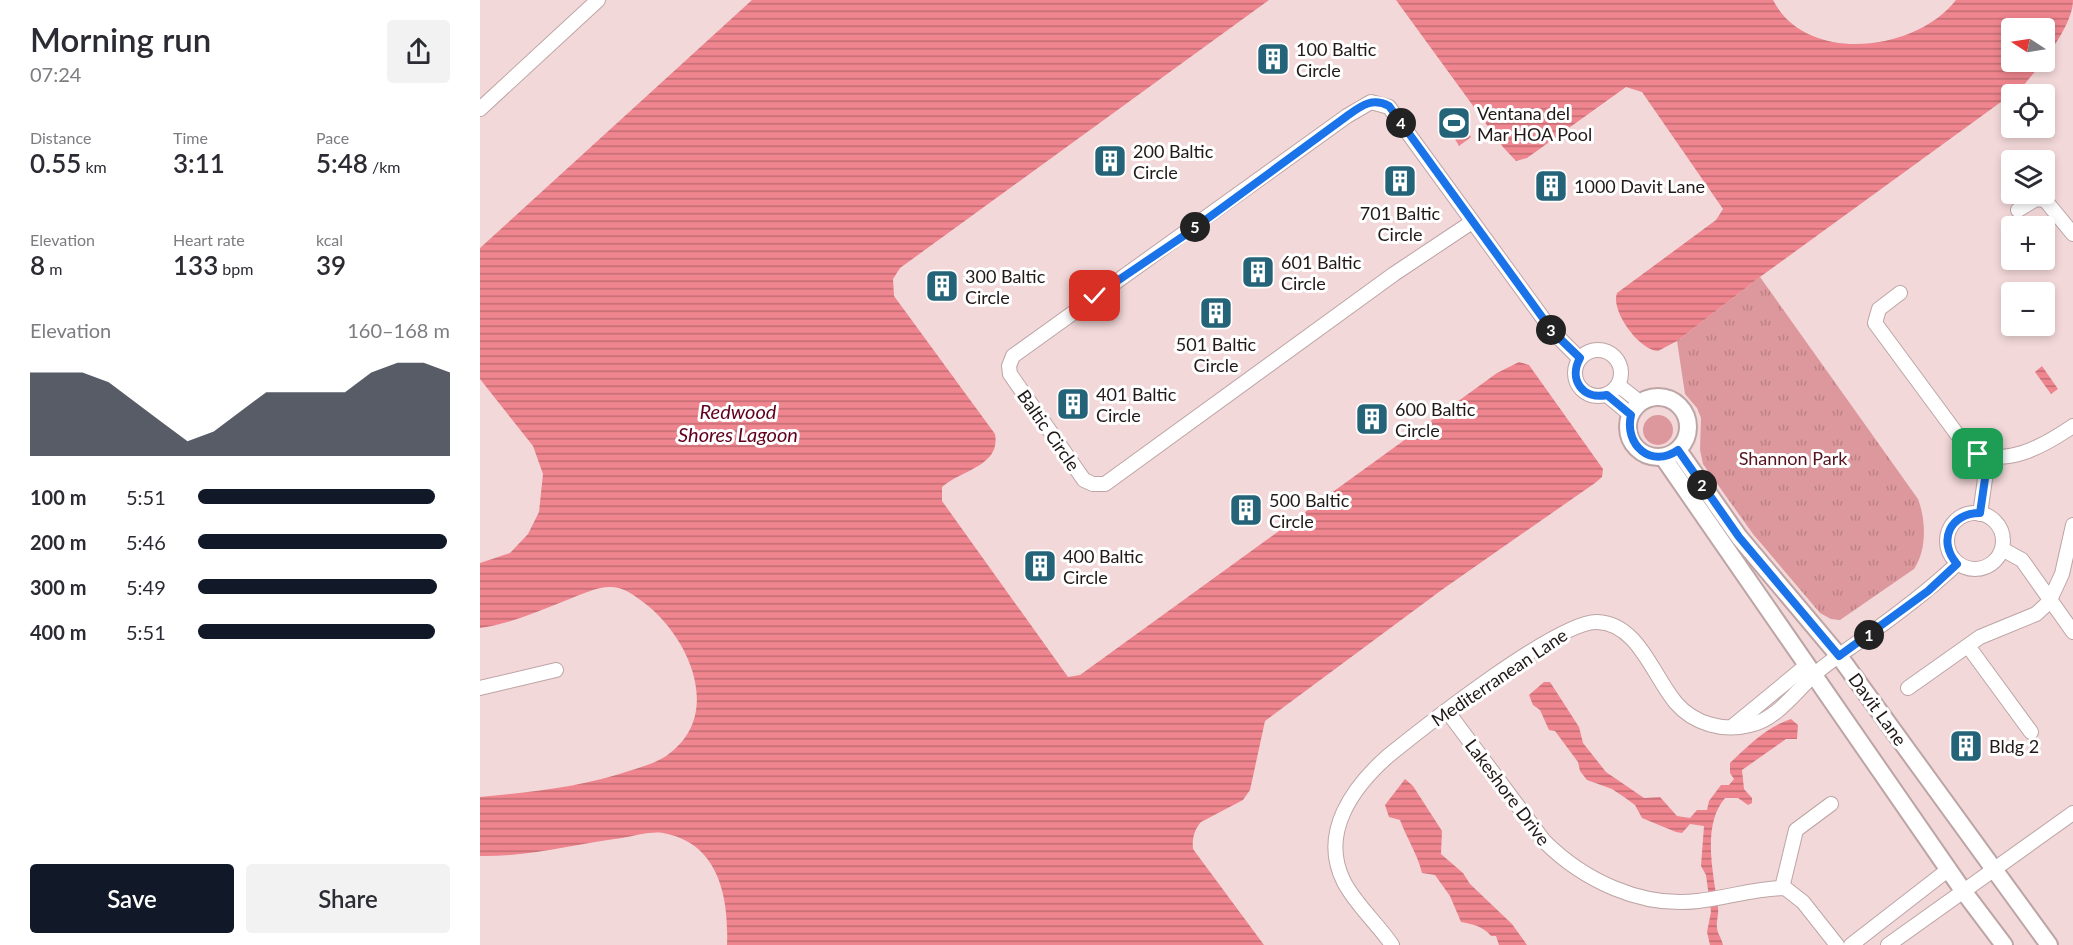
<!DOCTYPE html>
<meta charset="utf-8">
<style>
:root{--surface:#fff;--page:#f2f2f3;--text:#2b2b33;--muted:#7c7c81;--accent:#111827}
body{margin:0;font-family:Lato,sans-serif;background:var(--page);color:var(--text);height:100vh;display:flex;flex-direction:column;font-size:22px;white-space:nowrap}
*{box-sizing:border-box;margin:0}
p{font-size:20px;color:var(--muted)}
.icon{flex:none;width:33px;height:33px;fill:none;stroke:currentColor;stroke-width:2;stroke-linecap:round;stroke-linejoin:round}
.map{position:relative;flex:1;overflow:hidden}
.sheet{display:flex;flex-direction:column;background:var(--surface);width:480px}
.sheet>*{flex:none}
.needle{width:39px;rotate:282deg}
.tools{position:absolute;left:1521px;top:18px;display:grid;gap:12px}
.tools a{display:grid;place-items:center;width:54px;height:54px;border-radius:6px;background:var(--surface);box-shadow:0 3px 9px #0003;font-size:30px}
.pin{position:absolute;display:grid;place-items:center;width:51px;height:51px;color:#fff;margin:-26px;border-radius:12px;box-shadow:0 3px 9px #0006}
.km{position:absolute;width:30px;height:30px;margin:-15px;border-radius:50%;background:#222;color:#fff;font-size:16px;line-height:30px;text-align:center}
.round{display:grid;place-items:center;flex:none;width:63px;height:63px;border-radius:6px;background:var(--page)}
.head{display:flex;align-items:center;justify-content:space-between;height:102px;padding:0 30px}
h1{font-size:33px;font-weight:600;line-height:45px}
.figures{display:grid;grid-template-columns:repeat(3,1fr);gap:9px;height:102px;padding:6px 30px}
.figures div{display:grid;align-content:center}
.figures b{font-size:26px;font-weight:600}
.figures small{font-size:16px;font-weight:400}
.figures p{font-size:16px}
.chart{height:168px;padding:12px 30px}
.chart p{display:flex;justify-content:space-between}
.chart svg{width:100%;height:108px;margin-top:6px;fill:var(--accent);opacity:.7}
.button{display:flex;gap:12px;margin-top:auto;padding:12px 30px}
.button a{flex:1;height:69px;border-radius:6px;background:var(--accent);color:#fff;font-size:24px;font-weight:600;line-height:69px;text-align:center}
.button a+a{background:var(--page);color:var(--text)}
ul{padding:0 30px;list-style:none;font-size:20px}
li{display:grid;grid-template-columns:96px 72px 1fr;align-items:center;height:45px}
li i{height:15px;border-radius:8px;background:var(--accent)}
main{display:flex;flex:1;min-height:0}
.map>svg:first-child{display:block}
.green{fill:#dc989c}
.park{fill:url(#park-tufts)}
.water{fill:url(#water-rules)}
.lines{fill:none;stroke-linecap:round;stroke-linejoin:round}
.minor-casing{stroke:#bda4a5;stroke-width:16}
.tertiary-casing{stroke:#bda4a5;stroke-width:20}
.minor{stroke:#fff;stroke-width:14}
.tertiary{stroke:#fff;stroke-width:16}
.route-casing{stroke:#fff;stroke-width:12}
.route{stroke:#1a73e8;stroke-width:8}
.labels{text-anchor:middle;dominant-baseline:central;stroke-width:6;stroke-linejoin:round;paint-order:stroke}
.poi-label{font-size:18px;fill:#211818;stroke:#fff;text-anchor:start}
.street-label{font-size:18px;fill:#211818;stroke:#fff}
.park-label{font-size:18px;fill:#54131e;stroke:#fff}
.water-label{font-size:20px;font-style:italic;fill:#62001b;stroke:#fff}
</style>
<main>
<section class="sheet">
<div class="head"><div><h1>Morning run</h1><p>07:24</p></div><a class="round"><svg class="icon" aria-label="share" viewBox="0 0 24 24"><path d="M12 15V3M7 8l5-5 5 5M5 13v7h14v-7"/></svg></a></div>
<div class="figures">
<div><p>Distance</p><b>0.55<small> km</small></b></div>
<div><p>Time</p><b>3:11</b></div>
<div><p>Pace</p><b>5:48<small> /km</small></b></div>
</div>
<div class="figures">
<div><p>Elevation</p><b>8<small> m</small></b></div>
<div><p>Heart rate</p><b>133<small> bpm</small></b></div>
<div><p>kcal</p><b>39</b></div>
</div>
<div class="chart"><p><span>Elevation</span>160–168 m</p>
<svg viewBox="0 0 160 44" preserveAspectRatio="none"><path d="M0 44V10L10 10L20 10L30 14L40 22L50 30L60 38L70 34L80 26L90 18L100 18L110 18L120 18L130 10L140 6L150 6L160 10V44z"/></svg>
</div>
<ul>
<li><b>100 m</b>5:51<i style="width:94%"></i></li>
<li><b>200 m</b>5:46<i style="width:99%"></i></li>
<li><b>300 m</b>5:49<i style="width:95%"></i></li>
<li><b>400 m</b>5:51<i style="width:94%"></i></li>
</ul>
<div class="button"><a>Save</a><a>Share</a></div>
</section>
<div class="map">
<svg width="1593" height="945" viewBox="0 0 1593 945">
<defs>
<pattern id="park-tufts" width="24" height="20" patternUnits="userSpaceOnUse" patternTransform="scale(1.5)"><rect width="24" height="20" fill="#dc989c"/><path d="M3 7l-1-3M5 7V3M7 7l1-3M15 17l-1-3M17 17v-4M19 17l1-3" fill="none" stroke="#bc8286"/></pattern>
<pattern id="water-rules" width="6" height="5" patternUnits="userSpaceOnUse" patternTransform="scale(1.5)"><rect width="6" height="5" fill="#ef858e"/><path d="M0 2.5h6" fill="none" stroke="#c16c73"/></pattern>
</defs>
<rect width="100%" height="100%" fill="#f3d8d9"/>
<circle class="green" cx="1178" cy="430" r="15"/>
<path class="park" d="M1280,277L1438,499C1446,520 1447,550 1434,569L1360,620L1351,619L1340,613L1273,534L1223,464L1220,450L1221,418L1217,408L1205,394L1197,341Z"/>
<g class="water">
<path d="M272,0H789L420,268L413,279L414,296L515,434C521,466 481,470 462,487V501L588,677L600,675L1017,373L1039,362L1049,365L1123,469L1122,477L1115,483L963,589L785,721L770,790L763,800L721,822C714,830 712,839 713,849L784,945H247C249,897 239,843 183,833C171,831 154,836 142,838C95,844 48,857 0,856V797C52,792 103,787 152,770C165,766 179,762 190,753C244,712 207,634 163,602C152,594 144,587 130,587C116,587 100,595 87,600C59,611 30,624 0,628V563L30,553L48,534L59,512L63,474L53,446L0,379V248Z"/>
<path d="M916,0H1293C1326,65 1436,52 1476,0H1593C1593,20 1575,44 1565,60L1564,28H1532V62H1563L1543,86L1280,277L1197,341L1178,351C1160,351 1130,311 1137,293L1236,220L1243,209L1162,92L1146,87L1047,158L1036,161L1023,147Z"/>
<path d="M970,106L991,137L979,146L960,113Z"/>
<path d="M1562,366L1578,389L1571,394L1555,372Z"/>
<path d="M1064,682H1070L1099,727L1103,743L1126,772L1164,798L1180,797L1197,816L1210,818L1217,810H1227L1229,801L1241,785H1249L1254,779L1250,773V763C1268,746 1287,727 1311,719L1318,725L1317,739H1306L1262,770L1264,789L1272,798V803L1268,805L1258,798H1245C1221,826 1234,875 1238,908C1239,915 1236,921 1237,927C1237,933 1242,939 1243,945H1230L1227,932L1231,912L1226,875L1221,866L1224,826L1210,824L1202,833L1196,832L1162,818L1155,805L1144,797L1132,789L1107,780L1100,771L1098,762L1075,731L1069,730L1060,710L1053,705L1049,695Z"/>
<path d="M925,779L933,786L962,831L961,854L983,873L990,884L1032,924L1047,945H1019L1016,936H1011C1003,926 992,924 981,922L970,896L955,875L942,873C937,853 927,839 920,820L909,817L905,805Z"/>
</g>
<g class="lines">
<defs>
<g id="minor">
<path d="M0,109L118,0"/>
<path d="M1538,210L1556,199L1565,200L1593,234"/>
<path d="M992,222L914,274L625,484H613L604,480L530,374L529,366L533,356L867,116L891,102L909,107L1073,332L1099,358"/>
<path d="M1420,293L1399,309L1395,323L1488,449C1524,469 1562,447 1593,426"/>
<circle cx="1118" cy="373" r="23"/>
<path d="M1138,385L1161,403"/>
<path d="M1127,395L1151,415"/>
<circle cx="1495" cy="541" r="28"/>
<path d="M1500,514L1508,458"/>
<path d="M1522,549L1542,560L1593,632"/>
<path d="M1488,646L1551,732"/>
<path d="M0,688L76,670"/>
<path d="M1428,688L1500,637L1556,614L1569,602L1582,574L1593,525"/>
<path d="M967,711L1064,841C1103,880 1161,908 1218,901C1247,898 1275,888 1305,888L1323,902L1357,945"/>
<path d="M1253,726L1327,665"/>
<path d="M1302,888L1316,830L1351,804"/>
<path d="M912,945C898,924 876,905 864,882C839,833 873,787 908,756C944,727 1078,621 1117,622C1158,623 1173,676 1196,703C1214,724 1244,732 1270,725C1297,719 1315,692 1334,675C1348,662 1366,651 1381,640C1415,616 1447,592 1477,564"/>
<path d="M1371,945L1469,869"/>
<path d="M1408,945L1593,813"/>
</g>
<g id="tertiary">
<circle cx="1178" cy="427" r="30"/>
<path d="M1198,450L1259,537L1359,656L1569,945"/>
<path d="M1183,457L1484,892L1524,945"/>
</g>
</defs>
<use href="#minor" class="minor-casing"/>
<use href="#tertiary" class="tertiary-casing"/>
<use href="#minor" class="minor"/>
<use href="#tertiary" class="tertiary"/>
</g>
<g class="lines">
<defs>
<path id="route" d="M615,296L705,235L867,116C881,106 892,97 909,106L1073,332L1100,358C1088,380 1103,400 1127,395L1151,415C1144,445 1171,469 1198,450L1259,537L1359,656L1448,591L1477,564C1457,541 1470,513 1500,513L1508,458L1498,454"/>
</defs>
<use href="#route" class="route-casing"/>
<use href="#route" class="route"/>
</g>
<defs>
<symbol id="building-square" viewBox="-11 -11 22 22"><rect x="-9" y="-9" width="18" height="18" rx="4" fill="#256379" stroke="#fff"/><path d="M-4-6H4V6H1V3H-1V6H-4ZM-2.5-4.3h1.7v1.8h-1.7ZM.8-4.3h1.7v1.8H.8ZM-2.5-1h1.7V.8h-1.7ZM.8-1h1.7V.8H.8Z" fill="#fff"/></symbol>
<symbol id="stadium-square" viewBox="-11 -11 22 22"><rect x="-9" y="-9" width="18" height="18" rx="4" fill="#256379" stroke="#fff"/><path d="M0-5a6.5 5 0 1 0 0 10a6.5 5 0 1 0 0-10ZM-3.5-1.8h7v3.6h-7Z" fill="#fff"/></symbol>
</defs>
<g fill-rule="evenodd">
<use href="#building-square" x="774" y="40" width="38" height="38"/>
<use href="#stadium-square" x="955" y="104" width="38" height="38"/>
<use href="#building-square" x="611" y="142" width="38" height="38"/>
<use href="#building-square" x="901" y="162" width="38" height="38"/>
<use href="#building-square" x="1052" y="167" width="38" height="38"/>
<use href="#building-square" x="759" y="253" width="38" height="38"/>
<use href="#building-square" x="443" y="267" width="38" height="38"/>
<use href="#building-square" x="717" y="294" width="38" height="38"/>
<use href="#building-square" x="574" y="385" width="38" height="38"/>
<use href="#building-square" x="873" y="400" width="38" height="38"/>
<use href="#building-square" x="747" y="491" width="38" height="38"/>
<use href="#building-square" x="541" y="547" width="38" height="38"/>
<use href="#building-square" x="1467" y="727" width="38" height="38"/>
</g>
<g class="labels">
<g class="poi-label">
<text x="816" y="49">100 Baltic<tspan x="816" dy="21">Circle</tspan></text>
<text x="997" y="113">Ventana del<tspan x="997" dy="21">Mar HOA Pool</tspan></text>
<text x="653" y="151">200 Baltic<tspan x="653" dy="21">Circle</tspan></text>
<text x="1094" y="186">1000 Davit Lane</text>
<text x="920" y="213" text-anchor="middle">701 Baltic<tspan x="920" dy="21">Circle</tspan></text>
<text x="801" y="262">601 Baltic<tspan x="801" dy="21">Circle</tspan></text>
<text x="485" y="276">300 Baltic<tspan x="485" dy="21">Circle</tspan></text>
<text x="736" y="344" text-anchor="middle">501 Baltic<tspan x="736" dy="21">Circle</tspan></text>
<text x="616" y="394">401 Baltic<tspan x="616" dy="21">Circle</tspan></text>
<text x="915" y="409">600 Baltic<tspan x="915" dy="21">Circle</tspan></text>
<text x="789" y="500">500 Baltic<tspan x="789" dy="21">Circle</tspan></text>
<text x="583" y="556">400 Baltic<tspan x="583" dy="21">Circle</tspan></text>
<text x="1509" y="746">Bldg 2</text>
</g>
<g class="street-label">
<text transform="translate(569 430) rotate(55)">Baltic Circle</text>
<text transform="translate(1019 677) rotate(-34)">Mediterranean Lane</text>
<text transform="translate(1398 709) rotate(54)">Davit Lane</text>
<text transform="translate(1028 792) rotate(53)">Lakeshore Drive</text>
</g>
<g class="park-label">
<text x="1313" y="458">Shannon Park</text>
</g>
<g class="water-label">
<text x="258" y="411">Redwood<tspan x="258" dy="23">Shores Lagoon</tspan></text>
</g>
</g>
</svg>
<div class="tools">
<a><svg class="needle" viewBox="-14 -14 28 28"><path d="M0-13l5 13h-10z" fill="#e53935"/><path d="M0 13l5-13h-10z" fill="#7c7c81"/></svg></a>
<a><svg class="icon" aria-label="locate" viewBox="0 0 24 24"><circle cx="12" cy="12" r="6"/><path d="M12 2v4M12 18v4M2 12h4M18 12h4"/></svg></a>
<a><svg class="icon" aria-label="layers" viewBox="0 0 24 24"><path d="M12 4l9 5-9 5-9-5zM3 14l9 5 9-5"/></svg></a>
<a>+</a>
<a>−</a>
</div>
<div class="pin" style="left:1498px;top:454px;background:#1e9e55"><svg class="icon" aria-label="arrive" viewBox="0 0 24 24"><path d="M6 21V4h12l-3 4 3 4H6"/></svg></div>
<div class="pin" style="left:615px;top:296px;background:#d93025"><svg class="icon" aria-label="check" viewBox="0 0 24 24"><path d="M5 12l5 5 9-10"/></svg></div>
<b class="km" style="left:1389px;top:635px">1</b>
<b class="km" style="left:1222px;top:485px">2</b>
<b class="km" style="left:1071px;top:330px">3</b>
<b class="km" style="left:921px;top:123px">4</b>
<b class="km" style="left:715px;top:227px">5</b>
</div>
</main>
